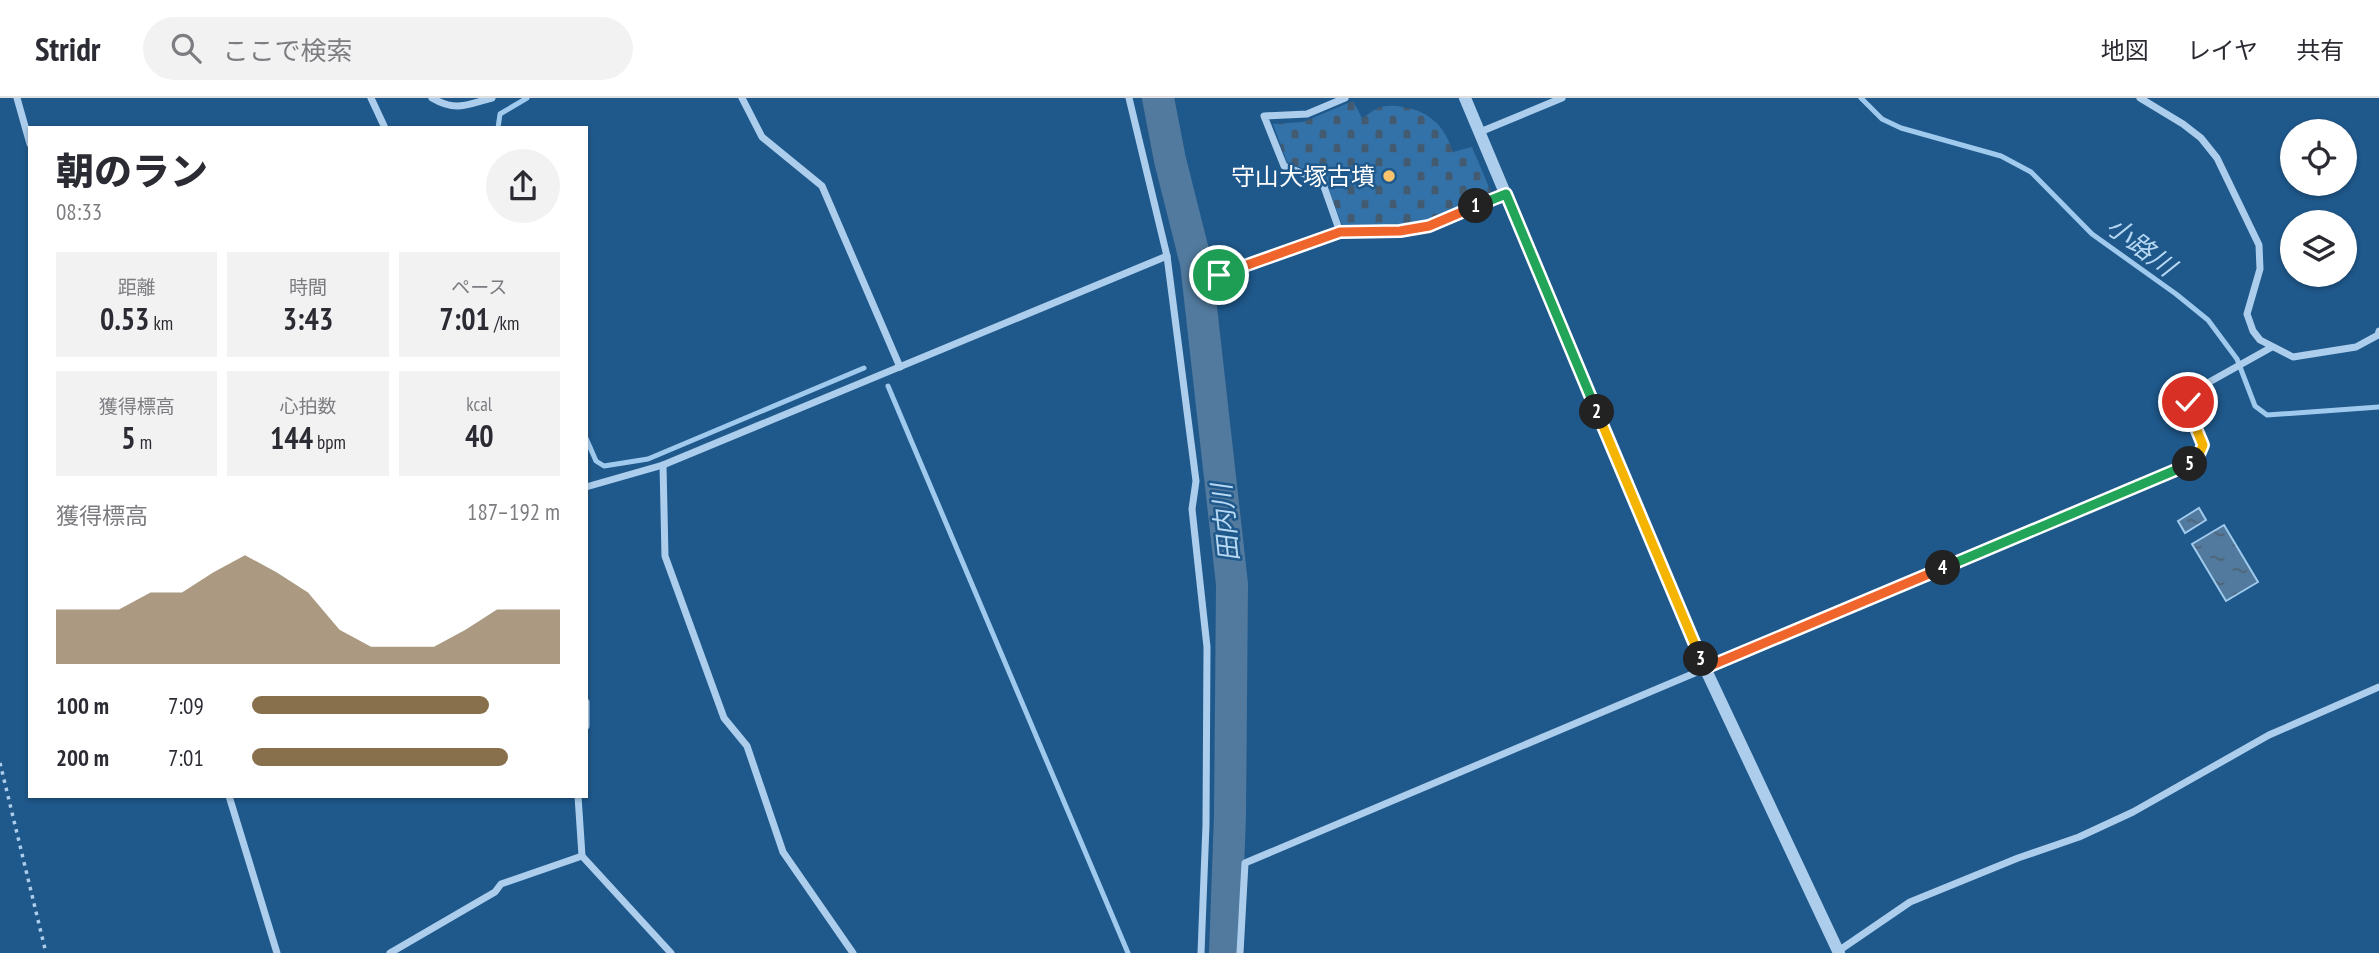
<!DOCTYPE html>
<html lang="ja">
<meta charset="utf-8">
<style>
:root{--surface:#fff;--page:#f2f2f3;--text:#2b2b33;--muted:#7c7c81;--line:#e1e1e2;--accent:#88704d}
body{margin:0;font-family:"PT Sans Narrow","Noto Sans JP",sans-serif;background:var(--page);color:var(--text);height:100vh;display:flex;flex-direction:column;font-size:26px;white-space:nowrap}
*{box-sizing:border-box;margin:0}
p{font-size:23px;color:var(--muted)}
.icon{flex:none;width:38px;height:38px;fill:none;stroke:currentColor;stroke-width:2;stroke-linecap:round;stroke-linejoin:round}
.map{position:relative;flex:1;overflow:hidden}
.drawer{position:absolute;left:28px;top:28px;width:560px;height:672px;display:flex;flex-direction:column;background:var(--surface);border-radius:0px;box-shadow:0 2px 5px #0004}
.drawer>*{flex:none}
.controls{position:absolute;left:2280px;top:21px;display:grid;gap:14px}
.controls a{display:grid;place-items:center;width:77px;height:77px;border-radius:50%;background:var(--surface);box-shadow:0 2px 5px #0004;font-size:35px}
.pin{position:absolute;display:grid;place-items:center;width:60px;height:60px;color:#fff;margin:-30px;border:4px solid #fff;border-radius:50%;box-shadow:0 2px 7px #0007}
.km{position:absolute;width:35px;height:35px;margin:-18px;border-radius:50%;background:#222;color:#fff;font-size:19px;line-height:35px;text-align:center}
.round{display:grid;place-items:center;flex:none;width:74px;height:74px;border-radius:37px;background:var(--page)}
.headline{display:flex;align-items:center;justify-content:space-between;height:119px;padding:0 28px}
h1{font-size:38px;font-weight:800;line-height:52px}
.stats{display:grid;grid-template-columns:repeat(3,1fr);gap:10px;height:119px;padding:7px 28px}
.stats div{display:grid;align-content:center;border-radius:0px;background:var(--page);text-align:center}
.stats b{font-size:30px;font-weight:800}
.stats small{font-size:19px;font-weight:400}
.stats p{font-size:19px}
.chart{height:196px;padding:14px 28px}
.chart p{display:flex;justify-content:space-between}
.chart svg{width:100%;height:126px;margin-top:7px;fill:var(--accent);opacity:.7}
ul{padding:0 28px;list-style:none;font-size:23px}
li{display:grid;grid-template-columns:112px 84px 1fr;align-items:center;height:52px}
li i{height:18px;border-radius:9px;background:var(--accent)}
header{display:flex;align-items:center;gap:42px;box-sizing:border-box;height:98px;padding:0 35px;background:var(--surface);border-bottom:2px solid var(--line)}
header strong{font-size:33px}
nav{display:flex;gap:38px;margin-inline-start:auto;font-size:24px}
.search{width:490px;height:63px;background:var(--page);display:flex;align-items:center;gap:18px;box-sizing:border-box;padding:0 24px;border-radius:38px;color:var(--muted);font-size:26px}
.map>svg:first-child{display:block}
.cemetery{fill:url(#cemetery-stones)}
.water{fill:url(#water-ripples);stroke:#9fcaed;stroke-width:2}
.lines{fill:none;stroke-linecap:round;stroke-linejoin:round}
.stream{stroke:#9fcaed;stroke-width:5}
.river{stroke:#527a9e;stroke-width:32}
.path{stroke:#acceec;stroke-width:3.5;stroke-dasharray:3.5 5;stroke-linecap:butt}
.minor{stroke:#acceec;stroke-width:7}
.tertiary{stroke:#acceec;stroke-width:12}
.split-1-casing{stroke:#fff;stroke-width:14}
.split-2-casing{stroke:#fff;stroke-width:14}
.split-3-casing{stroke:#fff;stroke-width:14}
.split-4-casing{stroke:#fff;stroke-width:14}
.split-5-casing{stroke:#fff;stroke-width:14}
.split-6-casing{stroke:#fff;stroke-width:14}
.split-1{stroke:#f0652b;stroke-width:9}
.split-2{stroke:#22a559;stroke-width:9}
.split-3{stroke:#f5b400;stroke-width:9}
.split-4{stroke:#f0652b;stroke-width:9}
.split-5{stroke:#22a559;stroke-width:9}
.split-6{stroke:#f5b400;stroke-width:9}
.poi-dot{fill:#f9c46c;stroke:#1f588b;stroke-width:2.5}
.labels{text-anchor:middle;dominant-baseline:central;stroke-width:5;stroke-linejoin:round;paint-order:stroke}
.poi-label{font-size:24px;fill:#fff;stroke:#1f588b;text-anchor:end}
.water-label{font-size:26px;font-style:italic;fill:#b7d8f3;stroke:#1f588b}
</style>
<header>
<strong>Stridr</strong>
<div class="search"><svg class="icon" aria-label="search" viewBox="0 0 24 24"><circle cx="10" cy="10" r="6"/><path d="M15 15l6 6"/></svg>ここで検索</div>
<nav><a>地図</a><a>レイヤ</a><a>共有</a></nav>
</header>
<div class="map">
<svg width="2379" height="855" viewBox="0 0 2379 855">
<defs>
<pattern id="cemetery-stones" width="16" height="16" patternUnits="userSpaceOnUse" patternTransform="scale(1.75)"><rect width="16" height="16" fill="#3372a8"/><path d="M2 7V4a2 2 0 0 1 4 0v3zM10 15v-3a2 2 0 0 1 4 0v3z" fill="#425b71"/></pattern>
<pattern id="water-ripples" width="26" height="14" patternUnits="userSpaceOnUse" patternTransform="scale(1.75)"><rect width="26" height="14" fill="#527a9e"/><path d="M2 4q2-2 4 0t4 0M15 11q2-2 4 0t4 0" fill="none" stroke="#4f6375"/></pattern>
</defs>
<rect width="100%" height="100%" fill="#1f588b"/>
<path class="cemetery" d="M1353,3L1362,20C1368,17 1375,10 1381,9C1388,7 1397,8 1403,9C1430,13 1445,29 1453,54L1472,49L1491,94L1429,122L1398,129H1343L1324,79L1287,64L1273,26L1303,24Z"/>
<g class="water">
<path d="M2199,410L2206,422L2185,435L2178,423Z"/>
<path d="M2224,427L2258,484L2226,503L2192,446Z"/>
</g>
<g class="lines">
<g class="stream">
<path d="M1861,0L1882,21L1901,30L2001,58L2031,74L2092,136L2176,196L2208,222L2237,261L2255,308L2267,317L2379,309"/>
<path d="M498,30L500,16L527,0"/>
<path d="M888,288L1128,855"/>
<path d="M586,340L596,363L604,368L648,361L864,270"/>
</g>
<path class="river" d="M1158,0L1170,62L1196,165L1232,486L1230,717L1225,855"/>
<path class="path" d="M0,665L46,855"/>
<g class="minor">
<path d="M17,0L30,46"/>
<path d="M371,0L385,30"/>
<path d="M432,0C456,14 466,7 492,0"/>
<path d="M742,0L762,39L822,88L900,269"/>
<path d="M1129,0L1167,158L1196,383L1192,411L1207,549L1206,727L1201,855"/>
<path d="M2140,0L2183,26L2201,40L2217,60L2259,147L2260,171L2247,216L2253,233L2260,242L2293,259L2356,249L2378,237L2379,233"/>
<path d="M1480,34L1562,0"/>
<path d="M1340,134L1322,83L1284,68L1264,18L1307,16L1345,0"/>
<path d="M1219,177L1340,134L1400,133L1429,128L1506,96"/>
<path d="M663,367L665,458L724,620L747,648L783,754L853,855"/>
<path d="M586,389L663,367L1167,158"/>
<path d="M586,604V628"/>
<path d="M229,698L277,855"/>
<path d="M578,698L582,758L671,855"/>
<path d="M1837,854L1910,804L2018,760L2079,739L2133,714L2269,637L2379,589"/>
<path d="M390,855L495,794L501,786L582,758"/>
<path d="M1240,855L1245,765L2192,365L2198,361L2203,347C2196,330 2182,310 2195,292L2272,249"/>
</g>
<path class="tertiary" d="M1465,0L1705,570L1839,855"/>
</g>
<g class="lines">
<defs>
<path id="split-1" d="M1219,177L1340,134L1400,133L1429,128L1476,108"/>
<path id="split-2" d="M1476,108L1506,96L1597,314"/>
<path id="split-3" d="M1597,314L1701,561"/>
<path id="split-4" d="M1701,561L1705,570L1943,470"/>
<path id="split-5" d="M1943,470L2190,366"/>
<path id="split-6" d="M2188,304V311L2203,347L2197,361L2190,366"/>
</defs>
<use href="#split-1" class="split-1-casing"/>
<use href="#split-2" class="split-2-casing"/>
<use href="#split-3" class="split-3-casing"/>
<use href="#split-4" class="split-4-casing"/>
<use href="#split-5" class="split-5-casing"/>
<use href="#split-6" class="split-6-casing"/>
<use href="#split-1" class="split-1"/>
<use href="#split-2" class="split-2"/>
<use href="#split-3" class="split-3"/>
<use href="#split-4" class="split-4"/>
<use href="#split-5" class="split-5"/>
<use href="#split-6" class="split-6"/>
</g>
<circle class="poi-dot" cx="1389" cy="78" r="7"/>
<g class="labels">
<g class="poi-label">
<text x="1375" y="78">守山大塚古墳</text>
</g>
<g class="water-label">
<text transform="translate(2141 148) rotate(37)">小路川</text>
<text transform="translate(1225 425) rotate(-96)">田内川</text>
</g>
</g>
</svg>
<div class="controls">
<a><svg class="icon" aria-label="locate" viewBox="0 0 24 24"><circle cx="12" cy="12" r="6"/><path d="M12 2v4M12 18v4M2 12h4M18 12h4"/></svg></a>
<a><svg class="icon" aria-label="layers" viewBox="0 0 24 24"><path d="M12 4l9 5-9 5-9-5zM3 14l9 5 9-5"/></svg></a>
</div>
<div class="pin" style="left:1219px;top:177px;background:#1e9e55"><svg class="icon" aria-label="arrive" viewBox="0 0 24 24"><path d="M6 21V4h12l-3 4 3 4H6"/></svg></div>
<div class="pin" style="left:2188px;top:304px;background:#d93025"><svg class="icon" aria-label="check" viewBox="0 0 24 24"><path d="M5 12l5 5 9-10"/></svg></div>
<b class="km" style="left:1476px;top:108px">1</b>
<b class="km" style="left:1597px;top:314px">2</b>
<b class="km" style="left:1701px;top:561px">3</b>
<b class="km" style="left:1943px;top:470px">4</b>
<b class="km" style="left:2190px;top:366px">5</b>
<section class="drawer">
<div class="headline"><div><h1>朝のラン</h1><p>08:33</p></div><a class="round"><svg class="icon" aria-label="share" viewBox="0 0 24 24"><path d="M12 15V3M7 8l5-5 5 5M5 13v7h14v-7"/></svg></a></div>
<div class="stats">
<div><p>距離</p><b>0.53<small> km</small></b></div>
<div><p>時間</p><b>3:43</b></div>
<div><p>ペース</p><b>7:01<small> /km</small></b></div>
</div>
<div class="stats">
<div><p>獲得標高</p><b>5<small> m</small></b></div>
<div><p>心拍数</p><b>144<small> bpm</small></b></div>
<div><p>kcal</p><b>40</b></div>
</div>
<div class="chart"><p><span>獲得標高</span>187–192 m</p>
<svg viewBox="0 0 160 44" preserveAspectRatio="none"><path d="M0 44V25L10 25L20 25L30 19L40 19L50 12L60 6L70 12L80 19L90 32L100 38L110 38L120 38L130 32L140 25L150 25L160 25V44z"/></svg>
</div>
<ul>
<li><b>100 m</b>7:09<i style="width:77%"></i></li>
<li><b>200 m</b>7:01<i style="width:83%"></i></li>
</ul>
</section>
</div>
